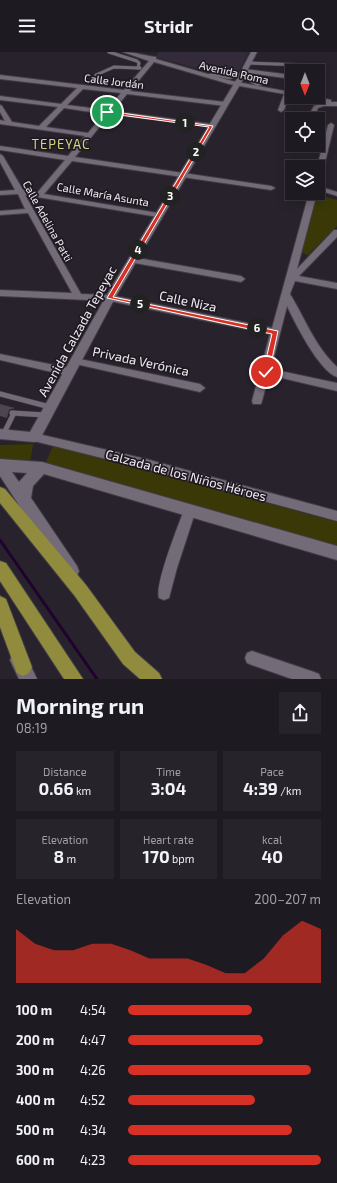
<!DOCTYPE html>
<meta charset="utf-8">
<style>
:root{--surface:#1e1a21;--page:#26232a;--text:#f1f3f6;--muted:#a1a1a5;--line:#3c383f;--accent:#d93025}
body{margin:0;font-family:"Exo 2",sans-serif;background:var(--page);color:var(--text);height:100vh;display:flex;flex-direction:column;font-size:15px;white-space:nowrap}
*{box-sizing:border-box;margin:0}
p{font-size:13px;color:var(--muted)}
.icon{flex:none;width:22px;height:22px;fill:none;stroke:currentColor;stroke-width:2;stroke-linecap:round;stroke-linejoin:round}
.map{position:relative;height:627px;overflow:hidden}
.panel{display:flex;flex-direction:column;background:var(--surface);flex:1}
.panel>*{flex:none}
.needle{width:26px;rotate:180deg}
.tools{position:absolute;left:285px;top:12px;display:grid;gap:8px}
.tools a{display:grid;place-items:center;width:40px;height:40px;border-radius:0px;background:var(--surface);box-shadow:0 2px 10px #0003,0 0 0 1px var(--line);font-size:20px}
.pin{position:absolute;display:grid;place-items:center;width:34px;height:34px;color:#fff;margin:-17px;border:2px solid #fff;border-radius:50%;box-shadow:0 1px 4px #0007}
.km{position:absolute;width:20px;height:20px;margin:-10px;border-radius:50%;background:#222;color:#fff;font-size:11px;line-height:20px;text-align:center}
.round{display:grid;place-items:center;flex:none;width:42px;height:42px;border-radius:0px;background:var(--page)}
.headline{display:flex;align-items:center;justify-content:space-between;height:68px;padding:0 16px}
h1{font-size:22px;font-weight:700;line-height:30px}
.metrics{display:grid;grid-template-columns:repeat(3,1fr);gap:6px;height:68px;padding:4px 16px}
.metrics div{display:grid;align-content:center;border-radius:0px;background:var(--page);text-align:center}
.metrics b{font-size:17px;font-weight:700}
.metrics small{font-size:11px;font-weight:400}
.metrics p{font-size:11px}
.chart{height:112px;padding:8px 16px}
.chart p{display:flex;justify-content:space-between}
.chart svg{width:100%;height:72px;margin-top:4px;fill:var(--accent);opacity:.7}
ul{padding:0 16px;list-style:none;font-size:13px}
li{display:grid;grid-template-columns:64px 48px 1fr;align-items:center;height:30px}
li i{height:10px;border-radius:5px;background:var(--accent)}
header{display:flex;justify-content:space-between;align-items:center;height:52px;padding:0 16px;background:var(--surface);font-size:18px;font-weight:700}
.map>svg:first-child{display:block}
.built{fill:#342b3a}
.green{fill:#3a3806}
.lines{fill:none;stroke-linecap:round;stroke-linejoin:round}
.stream{stroke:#21022f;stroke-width:3}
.building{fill:#4d4652}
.service-far1-casing{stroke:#423c45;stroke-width:4}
.service-casing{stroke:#423c45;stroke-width:6}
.minor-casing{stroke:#423c45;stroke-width:2}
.tertiary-casing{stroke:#423c45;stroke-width:2}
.primary-casing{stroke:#423c45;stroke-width:2}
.service-far1{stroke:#736b77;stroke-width:3}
.service{stroke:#736b77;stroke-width:5}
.minor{fill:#736b77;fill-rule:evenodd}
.tertiary{fill:#736b77;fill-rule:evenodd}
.primary{fill:#918b3d;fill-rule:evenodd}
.route{fill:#d93025;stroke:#fff}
.labels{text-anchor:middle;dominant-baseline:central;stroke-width:3.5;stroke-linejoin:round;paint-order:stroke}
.far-street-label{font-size:11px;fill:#f0ecf3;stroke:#1f1922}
.far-quarter-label{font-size:13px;letter-spacing:1px;fill:#d4d384;stroke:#1f1922}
.street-label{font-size:13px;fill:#f0ecf3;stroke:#1f1922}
</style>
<header><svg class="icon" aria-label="menu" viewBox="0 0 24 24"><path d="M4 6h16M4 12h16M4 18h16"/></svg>Stridr<svg class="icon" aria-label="search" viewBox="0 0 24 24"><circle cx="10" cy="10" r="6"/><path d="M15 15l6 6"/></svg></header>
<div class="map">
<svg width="337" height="627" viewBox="0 0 337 627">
<rect width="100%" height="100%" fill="#28222c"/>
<path class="built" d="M159,0H249L238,20L221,23L155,5Z"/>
<g class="green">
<path d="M316,142L337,148V174L308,203L300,200Z"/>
<path d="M33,392L30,411L0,410V393Z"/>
<path d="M53,394L337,470V497L44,414Z"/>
</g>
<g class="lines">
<path class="stream" d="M0,488L97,627"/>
</g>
<path class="building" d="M0,352L15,356L9,358L7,366L0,364Z"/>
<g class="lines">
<defs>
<g id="service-far1">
<path d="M109,0L137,9L139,11L138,16H140"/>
<path d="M248,11L303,13"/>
<path d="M96,23L114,15L138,16"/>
</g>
<g id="service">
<path d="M0,342L50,355"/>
<path d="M12,361L45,363"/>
<path d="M3,383L14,361"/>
</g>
<g id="minor">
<path d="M123,0C135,0 146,4 156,5V7L232,29L285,39L286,37H290L292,44L289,43L284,58L281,60L278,58L284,42L229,32L154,10L130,39L225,50L228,52L225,54L127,42L113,59L211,72L213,73V75L110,62L75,105L271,134L275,136L271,138L72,109L44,142L158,161L162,163L158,165L25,143L81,242L110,243L272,276L309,141H317L297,217L334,178H337V185L299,224L337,231V237L295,229L290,242C306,268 314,293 337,315V325C319,319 295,271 287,254L271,317L337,331V339L269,323L262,349L261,352H253L252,349L270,282L110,249L0,244V238L72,241L28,161L0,163V159L25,157L18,142L0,143V139L15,138L0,110V102L3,104L23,138L37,141L65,108L0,98V94L68,104L85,84L0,72V68L5,69L0,60V53L2,54L12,70L39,74L58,55L0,48V44L61,52L77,36L0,27V23L124,38L149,9ZM83,37L121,41L107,58L67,53ZM64,56L104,62L88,81L46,75Z"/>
<path d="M244,17L292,23V27L242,20L241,19Z"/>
<path d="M304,45H317L331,48V50H337V54H324L318,56L316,61L319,67L318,68V67H313L310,61L314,54L326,50Z"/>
<path d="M331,71L334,73L322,123L318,125V115H317L328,73Z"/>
<path d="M318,134L337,140V144L318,138Z"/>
<path d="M132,205L241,224L245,227L241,230L129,210V206Z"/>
<path d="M0,302L69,316L74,320L69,324L0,308Z"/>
<path d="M75,306L200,332L205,336L200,340L71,311L70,309L71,307Z"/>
<path d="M34,381L146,407L337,459V469L146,417L30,388L28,385L30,382Z"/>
<path d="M190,453L194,454L196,458L177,516L169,546L164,548L159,546C154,534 178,474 184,458L186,454Z"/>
<path d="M252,599L314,620L319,622L321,627H292L252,613L247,611L245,606L247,601Z"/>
</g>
<g id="tertiary">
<path d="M251,0H257L246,21L262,33L257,34L244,26L115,246L39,389L34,390L0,387V377L30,380L105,246L238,25L229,27L207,23C211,20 232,22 240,21Z"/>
<path d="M0,407L42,410L337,494V508L44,422L33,434L31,446L77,514L79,519L77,524L71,526L65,524L0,424ZM12,420L27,421L19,430Z"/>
<path d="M19,599L25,602L37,627H19L10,608L13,602Z"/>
</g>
<g id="primary">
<path d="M0,435L5,437L86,533L135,600L159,621L162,627H140L123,612L74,543L0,451Z"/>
<path d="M0,509L6,511L83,627H64L0,529Z"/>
<path d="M0,544L6,547L32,615L29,621L23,624L17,621L0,575Z"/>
</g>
</defs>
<use href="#service-far1" class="service-far1-casing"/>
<use href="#service" class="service-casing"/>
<use href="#minor" class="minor-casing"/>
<use href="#tertiary" class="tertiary-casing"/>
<use href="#primary" class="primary-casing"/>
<use href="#service-far1" class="service-far1"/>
<use href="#service" class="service"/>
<use href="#minor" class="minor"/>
<use href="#tertiary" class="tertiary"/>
<use href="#primary" class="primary"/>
</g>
<path class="route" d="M107,59L213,74L113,245L278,279L269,321L263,320L272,282L107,246L209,75L105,61Z"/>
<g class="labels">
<g class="far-street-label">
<text transform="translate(234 20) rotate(13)">Avenida Roma</text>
<text transform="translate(114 29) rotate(7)">Calle Jordán</text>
<text transform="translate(103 142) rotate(10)">Calle María Asunta</text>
<text transform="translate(48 169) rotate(61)">Calle Adelina Patti</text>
</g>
<g class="far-quarter-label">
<text x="61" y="92">TEPEYAC</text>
</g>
<g class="street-label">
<text transform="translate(188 249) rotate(12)">Calle Niza</text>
<text transform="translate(77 279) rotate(-61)">Avenida Calzada Tepeyac</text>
<text transform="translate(141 309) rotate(12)">Privada Verónica</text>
<text transform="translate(186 423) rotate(15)">Calzada de los Niños Héroes</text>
</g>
</g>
</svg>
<div class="tools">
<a><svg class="needle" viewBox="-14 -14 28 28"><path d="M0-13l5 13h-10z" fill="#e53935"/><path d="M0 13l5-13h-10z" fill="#a1a1a5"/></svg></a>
<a><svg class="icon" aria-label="locate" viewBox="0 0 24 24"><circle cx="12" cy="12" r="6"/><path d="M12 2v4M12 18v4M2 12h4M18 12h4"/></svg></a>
<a><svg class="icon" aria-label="layers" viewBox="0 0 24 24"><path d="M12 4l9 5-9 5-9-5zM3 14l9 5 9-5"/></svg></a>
</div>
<div class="pin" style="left:107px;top:60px;background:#1e9e55"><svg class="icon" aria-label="arrive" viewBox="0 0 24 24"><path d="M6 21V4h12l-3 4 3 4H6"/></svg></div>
<div class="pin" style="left:266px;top:320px;background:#d93025"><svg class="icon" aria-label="check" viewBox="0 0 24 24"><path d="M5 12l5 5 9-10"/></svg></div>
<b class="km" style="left:185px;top:71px">1</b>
<b class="km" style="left:196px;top:100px">2</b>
<b class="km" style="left:170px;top:144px">3</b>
<b class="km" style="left:138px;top:198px">4</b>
<b class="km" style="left:140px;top:252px">5</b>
<b class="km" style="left:257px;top:276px">6</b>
</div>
<section class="panel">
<div class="headline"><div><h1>Morning run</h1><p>08:19</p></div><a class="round"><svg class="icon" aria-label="share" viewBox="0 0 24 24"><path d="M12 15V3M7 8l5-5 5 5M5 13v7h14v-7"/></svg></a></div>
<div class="metrics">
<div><p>Distance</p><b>0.66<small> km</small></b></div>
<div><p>Time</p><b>3:04</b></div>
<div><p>Pace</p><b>4:39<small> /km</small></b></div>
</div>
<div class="metrics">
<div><p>Elevation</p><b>8<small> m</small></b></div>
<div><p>Heart rate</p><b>170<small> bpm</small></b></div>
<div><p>kcal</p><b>40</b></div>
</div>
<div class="chart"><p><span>Elevation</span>200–207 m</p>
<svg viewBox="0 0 160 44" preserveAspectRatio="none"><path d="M0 44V11L10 20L20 24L30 24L40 20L50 20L60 24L70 29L80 29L90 29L100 33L110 38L120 38L130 29L140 15L150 6L160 11V44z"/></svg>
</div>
<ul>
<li><b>100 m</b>4:54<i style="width:64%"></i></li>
<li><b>200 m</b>4:47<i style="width:70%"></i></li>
<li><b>300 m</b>4:26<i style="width:95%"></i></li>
<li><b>400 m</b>4:52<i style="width:66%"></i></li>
<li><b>500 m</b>4:34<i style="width:85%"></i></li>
<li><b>600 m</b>4:23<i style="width:100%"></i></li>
</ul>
</section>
